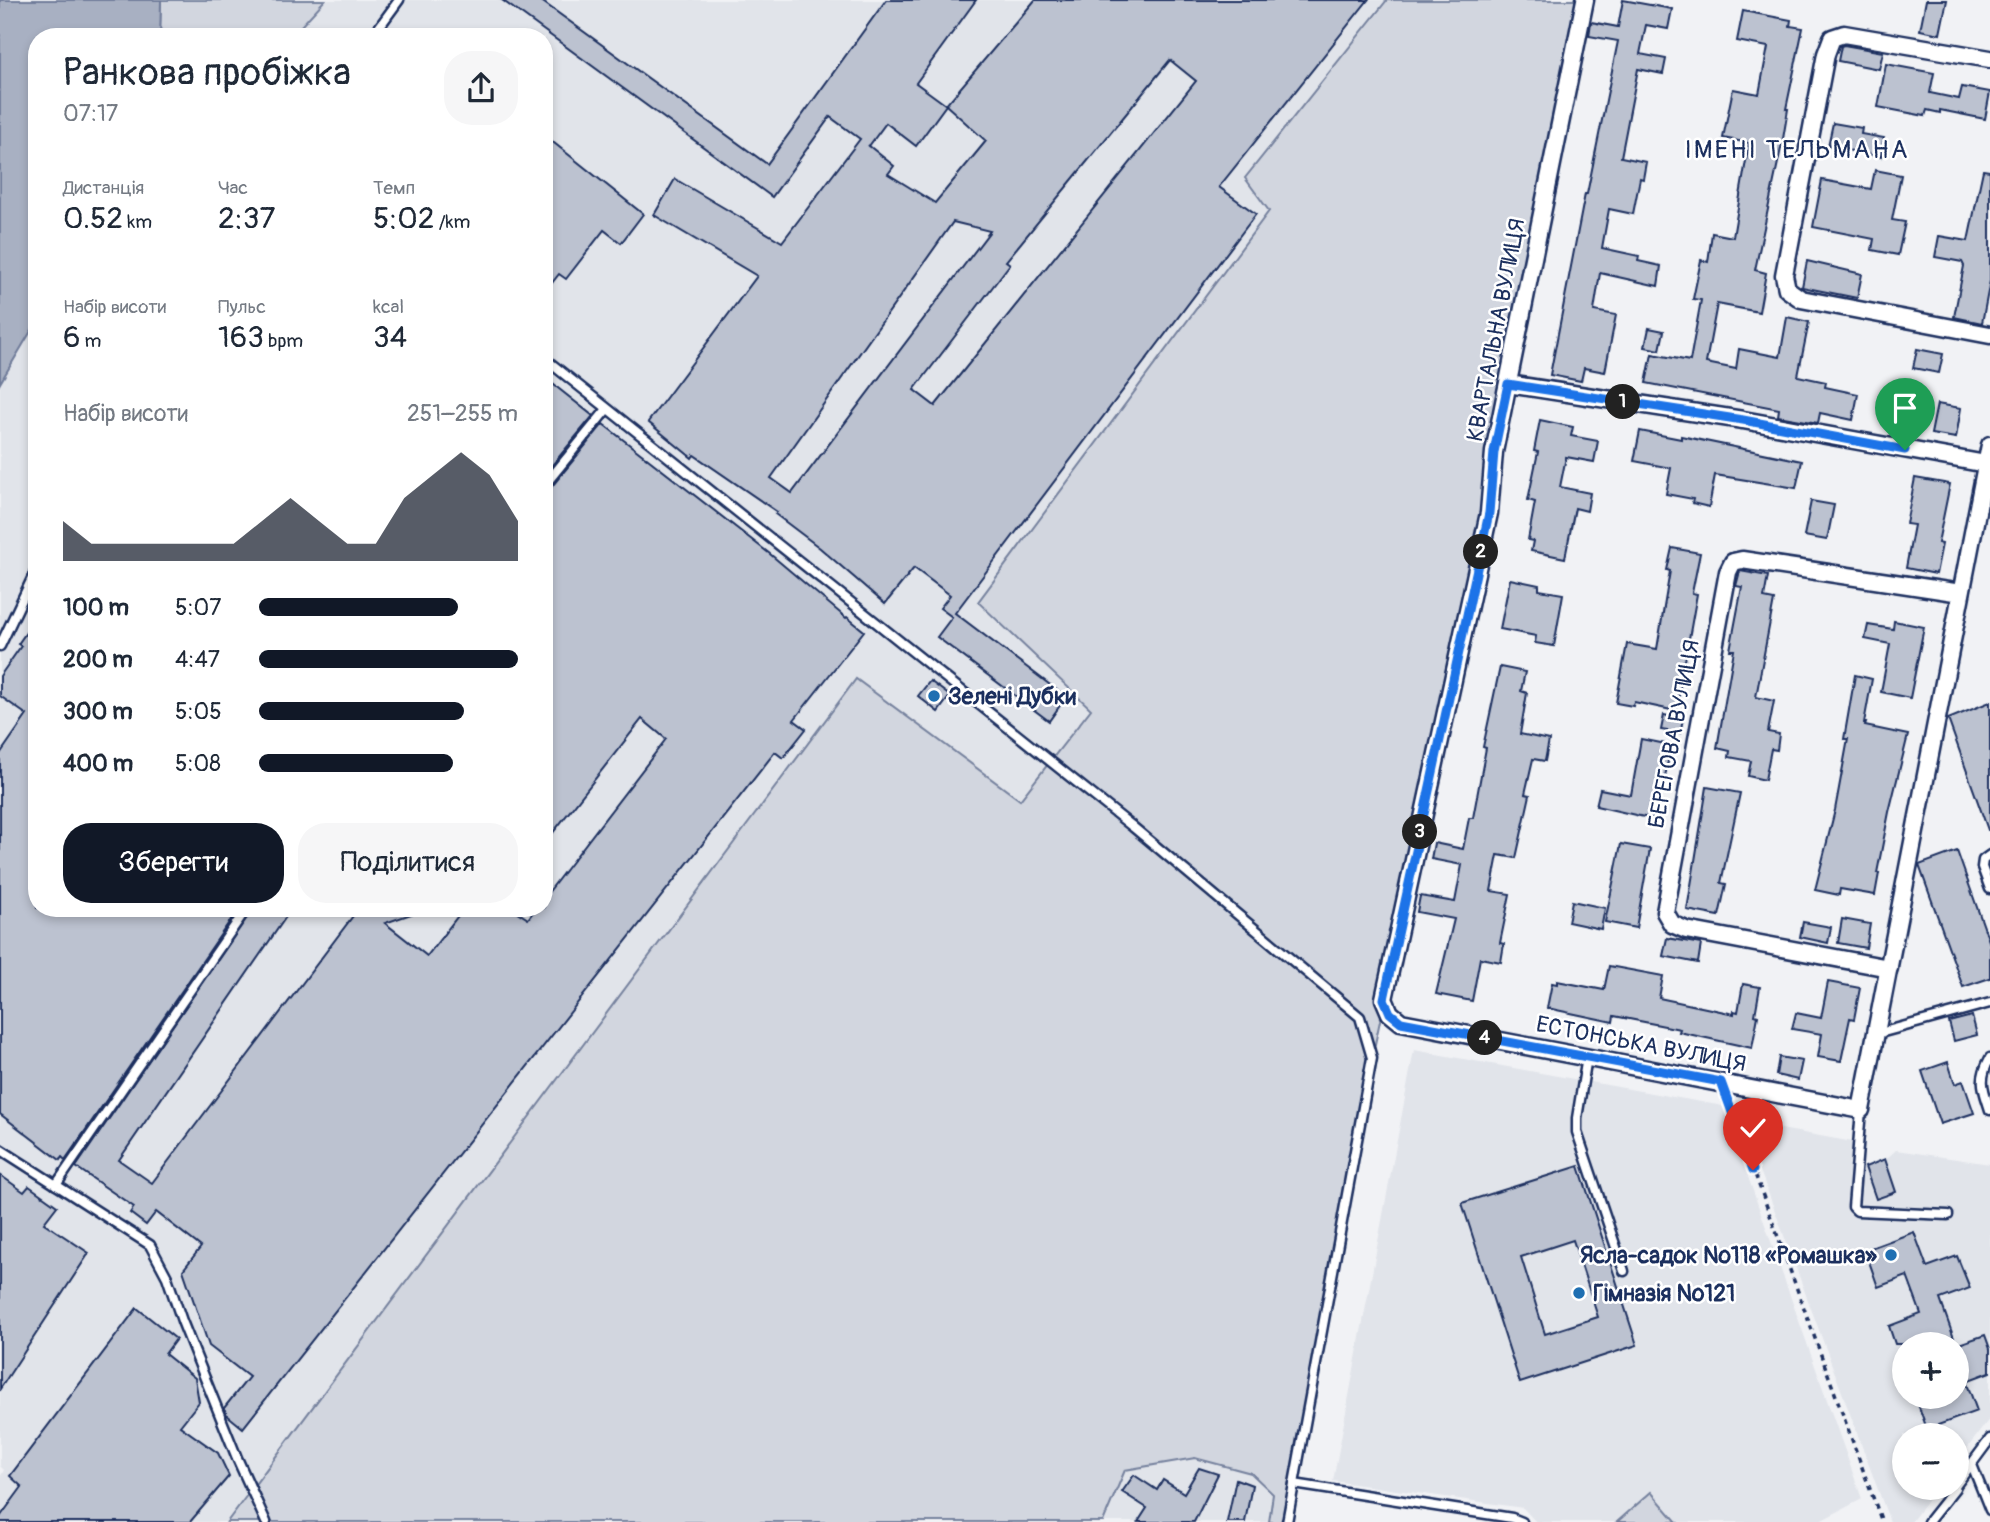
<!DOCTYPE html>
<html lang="uk">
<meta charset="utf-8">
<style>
:root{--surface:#fff;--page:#f6f6f7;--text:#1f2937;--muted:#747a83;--accent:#111827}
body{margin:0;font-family:Pangolin,sans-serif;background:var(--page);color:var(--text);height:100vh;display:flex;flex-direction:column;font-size:26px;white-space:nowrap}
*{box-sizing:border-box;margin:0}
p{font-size:23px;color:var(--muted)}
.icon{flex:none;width:38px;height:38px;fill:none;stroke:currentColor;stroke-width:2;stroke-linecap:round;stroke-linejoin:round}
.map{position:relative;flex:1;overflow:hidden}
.sheet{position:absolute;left:28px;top:28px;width:525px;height:889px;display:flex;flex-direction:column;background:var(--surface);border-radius:28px;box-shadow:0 4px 10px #0003}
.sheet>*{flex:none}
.controls{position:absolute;left:1892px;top:1332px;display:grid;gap:14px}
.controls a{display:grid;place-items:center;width:77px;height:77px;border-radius:50%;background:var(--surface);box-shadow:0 4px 10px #0003;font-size:35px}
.pin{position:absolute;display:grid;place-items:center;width:60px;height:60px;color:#fff;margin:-72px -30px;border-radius:50% 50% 50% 0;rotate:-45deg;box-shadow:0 0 7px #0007}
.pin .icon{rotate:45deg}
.km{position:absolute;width:35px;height:35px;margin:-18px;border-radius:50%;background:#222;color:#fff;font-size:19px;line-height:35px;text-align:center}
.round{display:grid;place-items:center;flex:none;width:74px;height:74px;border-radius:28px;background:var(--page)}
.summary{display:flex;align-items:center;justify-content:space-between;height:119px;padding:0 35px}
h1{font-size:38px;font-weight:600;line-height:52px}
.metrics{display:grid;grid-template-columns:repeat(3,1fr);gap:10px;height:119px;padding:7px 35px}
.metrics div{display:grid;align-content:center}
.metrics b{font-size:30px;font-weight:600}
.metrics small{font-size:19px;font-weight:400}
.metrics p{font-size:19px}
.chart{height:196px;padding:14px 35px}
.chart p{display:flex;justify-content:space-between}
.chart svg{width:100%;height:126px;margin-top:7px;fill:var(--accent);opacity:.7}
.button{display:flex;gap:14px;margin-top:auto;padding:14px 35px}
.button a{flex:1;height:80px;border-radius:28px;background:var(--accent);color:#fff;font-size:28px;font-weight:600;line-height:80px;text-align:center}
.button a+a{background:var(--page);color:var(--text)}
ul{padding:0 35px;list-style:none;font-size:23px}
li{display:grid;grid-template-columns:112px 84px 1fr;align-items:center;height:52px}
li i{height:18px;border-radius:9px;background:var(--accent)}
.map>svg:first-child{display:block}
.built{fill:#e1e4ea;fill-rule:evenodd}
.green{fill:#d2d6df;stroke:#76829e;stroke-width:2}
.water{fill:#a8b0c2;stroke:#707c9a;stroke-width:2}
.building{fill:#bcc2d0;stroke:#1b2f5e;stroke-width:2;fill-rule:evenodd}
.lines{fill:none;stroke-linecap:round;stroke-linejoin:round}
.service-casing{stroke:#1b2f5e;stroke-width:13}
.minor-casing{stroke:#1b2f5e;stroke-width:21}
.path{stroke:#1b2f5e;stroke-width:3.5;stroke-dasharray:5 5;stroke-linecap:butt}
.service{stroke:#fff;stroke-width:8}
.minor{stroke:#fff;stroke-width:16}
.route-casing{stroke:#fff;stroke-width:14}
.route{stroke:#1a73e8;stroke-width:9}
.poi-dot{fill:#1f6fb2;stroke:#fff;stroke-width:2.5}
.labels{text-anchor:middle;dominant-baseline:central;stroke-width:5;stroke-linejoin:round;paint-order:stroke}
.street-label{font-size:23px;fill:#1b2f5e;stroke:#fff}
.poi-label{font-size:23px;font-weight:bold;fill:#1b2f5e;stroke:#fff;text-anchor:start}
.quarter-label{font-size:26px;letter-spacing:2px;fill:#1b2f5e;stroke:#fff}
</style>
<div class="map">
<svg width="1990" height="1522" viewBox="0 0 1990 1522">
<rect width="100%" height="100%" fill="#f1f2f5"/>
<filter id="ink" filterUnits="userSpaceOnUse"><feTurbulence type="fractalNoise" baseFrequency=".0143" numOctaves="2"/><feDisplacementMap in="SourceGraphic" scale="14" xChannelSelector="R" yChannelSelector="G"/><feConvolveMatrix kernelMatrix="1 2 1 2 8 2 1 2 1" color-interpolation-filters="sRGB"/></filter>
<g filter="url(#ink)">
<g class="built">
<path d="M325,0H1387L1246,178L1269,211L978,603L1091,708L1020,800L252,1491L227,1522H0V1477L4,1470L0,1466V383L37,321V908H544V37H291Z"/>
<path d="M1414,1050L1723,1106L1862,1499L1818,1522H1536L1523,1508L1333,1481Z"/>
<path d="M1742,1122L1853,1142L1849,1164L1856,1165L1865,1167L1885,1160L1896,1150L1990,1164V1418L1957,1462L1956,1435H1904V1488H1937L1911,1522H1890ZM1904,1344H1956V1396H1904Z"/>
<path d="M1195,1458L1251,1473L1273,1494L1269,1522H1103L1125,1470Z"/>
</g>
<g class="green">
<path d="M161,0H325L291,37H160Z"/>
<path d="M1387,0H1585L1489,513L1372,1058L1287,1522H1269L1273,1494L1251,1473L1195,1458L1125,1470L1103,1522H227L856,679L1020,800L1091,709L978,602L1269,211L1245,178Z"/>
<path d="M1651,1492L1677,1522H1617Z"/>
</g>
<path class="water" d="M0,0H161V2L160,37H37V321L0,383Z"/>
<g class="building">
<path d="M502,0H540L767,164L886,0H976L916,83L946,105L1035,0H1368L1219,187L1256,214L955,613L1066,697L1049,721L937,637L952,617L940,608L950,595L914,568L885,604L820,548L775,514L777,512L694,455L692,458L648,422L757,276L654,215L675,179L782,242L860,139L830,117L772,197ZM1170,60L1196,81L935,406L914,390L1010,264L1006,261ZM946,105L986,141L935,203L888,174L894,166L868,145L869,146L886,123L916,146ZM953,222L990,231L792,493L771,478Z"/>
<path d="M1623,0L1672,9L1668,29L1646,25L1640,54L1666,59L1663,74L1638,69L1621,157L1646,162L1643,179L1640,178L1633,214L1609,209L1602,248L1639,256L1638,261L1661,266L1658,286L1600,273L1594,311L1616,315L1605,372L1584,368L1581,381L1550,375L1585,194H1587L1618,41L1589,36L1591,22L1618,27Z"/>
<path d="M1926,0H1947L1940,34L1920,30Z"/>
<path d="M1743,11L1791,20L1790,26L1803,28L1786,109H1788L1783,139L1755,270L1766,273L1759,312L1717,304L1706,363L1736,369L1739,349L1780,357L1787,317L1809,322L1798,376L1826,382L1825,387L1858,394L1853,420L1820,413L1818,423L1778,416L1779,409L1646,383L1652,354L1690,361L1701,300L1693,299L1701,260L1708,262L1712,233L1733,237L1749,143L1723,138L1733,89L1759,94L1768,47L1737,41Z"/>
<path d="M1844,45L1883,52L1879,69L1838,61L1841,46Z"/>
<path d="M1886,64L1934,73L1930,93L1959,99L1962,87L1990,92L1985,119L1940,110V113L1927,110L1925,116L1878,107Z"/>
<path d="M1833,123L1862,128L1861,134L1884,138L1881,157L1828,146Z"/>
<path d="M544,135L643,214L621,243L604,230L566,279L559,274L544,293Z"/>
<path d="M1875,170L1901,175L1892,220L1905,222L1898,255L1872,250L1874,239L1813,227L1822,180L1871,189Z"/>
<path d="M1983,170L1990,171V281L1982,323L1954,317L1964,266L1962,262L1935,257L1939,236L1968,241Z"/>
<path d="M1807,261L1862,274L1857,298L1802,287Z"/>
<path d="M1649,328L1664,331L1660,350L1645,347Z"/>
<path d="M1917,349L1943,354L1939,373L1913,368Z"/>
<path d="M544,377L593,416L544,475Z"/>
<path d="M1937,404L1961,408L1956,438L1931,434Z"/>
<path d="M1540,420L1573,427L1571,436L1598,441L1594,462L1566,457L1560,487L1590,493L1587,511L1575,508L1565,558L1531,551L1533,541L1528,540L1535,502L1528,500L1538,452L1534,451Z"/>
<path d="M603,424L770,554L846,618L847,617L864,631L794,720L806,729L783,758L775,752L243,1428L227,1415L224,1408L249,1377L209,1346L183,1270L201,1247L156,1212L146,1225L130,1213L134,1207L76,1167L253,908H292L119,1160L152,1183L359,908H419L420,911L385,923L427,956L464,908H511L528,919L536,908H544V898L666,739L642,719L544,844V492L549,490Z"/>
<path d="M1640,431L1681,439V436L1802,461L1796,488L1715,475L1709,507L1692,503L1693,499L1666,494L1671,468L1634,461Z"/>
<path d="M1915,478L1950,484L1938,543L1942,544L1936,574L1906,568L1914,525L1906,524Z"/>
<path d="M1811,501L1834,505L1827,540L1804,536Z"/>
<path d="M1672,548L1700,553L1692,593L1697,594L1676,711L1634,702L1633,706L1616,703L1627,644L1657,649L1670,571L1667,570Z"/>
<path d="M1740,571L1768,576L1764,598L1774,600L1756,697L1774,701L1768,732L1779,734L1777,750L1771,749L1765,780L1748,776L1751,761L1729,757L1730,751L1717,748L1734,650H1730L1742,587L1736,586Z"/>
<path d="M1510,579L1539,585V590L1563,594L1554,646L1535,643L1536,636L1500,629Z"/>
<path d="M37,617V908H239L65,1160L62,1157L60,1160L0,1114V754L27,715L0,696V676L21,646L18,644Z"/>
<path d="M1894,621L1924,627L1910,698L1881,692L1890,644L1865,639L1868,625L1893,629Z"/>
<path d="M1500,667L1525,672L1521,691L1527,693L1520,734L1549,740L1545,761L1533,759L1525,794L1530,795L1516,858L1498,855L1491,891L1510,894L1500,943L1504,944L1501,962L1480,958L1472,1001L1436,994L1454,919L1417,912L1420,896L1455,902L1462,865L1431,859L1434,843L1463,849L1469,818H1473L1486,748L1483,747Z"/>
<path d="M1855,675L1872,679L1864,723H1866L1865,726L1908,735L1889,812L1877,873H1879L1875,895L1840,889L1839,895L1815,890L1835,810L1848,739H1844Z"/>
<path d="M930,681L950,696L938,712L918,696Z"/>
<path d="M1990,702V830H1988L1948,719Z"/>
<path d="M1664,715L1683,719L1680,733L1661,730Z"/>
<path d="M1641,739L1671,745L1664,783H1660L1653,819L1596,806L1600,789L1631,795Z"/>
<path d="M1707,787L1740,793L1721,883L1726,884L1719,916L1687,910Z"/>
<path d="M1621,844L1650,849L1636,928L1605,922Z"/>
<path d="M1957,851L1990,944V978L1963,987L1919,865Z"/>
<path d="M1572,901L1605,908L1601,929L1568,922Z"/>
<path d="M1842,919L1870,924L1866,948L1838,943Z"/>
<path d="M1803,922L1831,927L1828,943L1800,937Z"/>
<path d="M1667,938L1701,944L1698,963L1663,956Z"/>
<path d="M1609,966L1663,976L1659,998L1734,1014V1011L1738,1012L1743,984L1760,987L1755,1015L1758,1016L1752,1048L1679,1032L1680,1029L1614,1016L1613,1022L1547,1008L1552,983L1557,984V981L1604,990Z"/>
<path d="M1828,982L1860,988L1854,1019L1850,1018L1841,1061L1818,1057L1822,1034L1792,1029L1796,1013L1821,1018Z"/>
<path d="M1972,1016L1977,1035L1954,1041L1949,1022Z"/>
<path d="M1779,1057L1802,1061L1798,1080L1776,1075Z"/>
<path d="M1948,1062L1955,1084L1963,1081L1974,1113L1940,1124L1922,1071Z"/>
<path d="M1885,1159L1896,1192L1876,1199L1865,1167Z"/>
<path d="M1579,1166L1637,1345L1520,1383L1462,1203ZM1573,1240L1598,1317L1545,1334L1521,1257Z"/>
<path d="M0,1175L24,1192L29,1186L57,1206L44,1223L89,1253L0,1389Z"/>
<path d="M1914,1232L1927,1267L1957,1256L1970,1288L1940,1299L1956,1344H1895L1889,1326L1921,1314L1907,1276L1878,1287L1865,1250Z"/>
<path d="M137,1308L176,1339L165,1354L195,1378L199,1402L180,1426L218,1453L229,1476L190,1522H0V1517L22,1487L10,1476Z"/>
<path d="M1985,1335L1990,1349V1372L1966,1381L1977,1411L1927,1429L1915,1396H1956V1345Z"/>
<path d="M1199,1468L1218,1474L1194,1522H1138L1147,1508L1122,1492L1134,1475L1157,1490L1163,1480L1184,1493Z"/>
<path d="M1236,1479L1252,1485L1245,1522H1227Z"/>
</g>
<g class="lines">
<defs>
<g id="service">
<path d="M372,37L399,0"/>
<path d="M544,358L1133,827L1360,1017L1372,1058L1287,1522"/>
<path d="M544,486L607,409"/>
<path d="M0,646L37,568"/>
<path d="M1990,855L1983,860L1982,867L1990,889"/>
<path d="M1876,1034L1990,1003"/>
<path d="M1587,1057L1577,1118V1132L1624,1271"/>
<path d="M1990,1058C1978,1080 1983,1088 1990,1110"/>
<path d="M1861,1110L1853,1207L1857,1211L1948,1215"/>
<path d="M0,1149L150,1245L167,1277L182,1321L237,1458L266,1522"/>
<path d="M56,1185L247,908"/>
<path d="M1972,1465L1990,1510"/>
<path d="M1294,1484L1512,1518L1522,1522"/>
<path d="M1956,1485L1990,1439"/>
<path d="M1928,1522L1955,1488"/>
</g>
<g id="minor">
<path d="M1585,0L1494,452L1489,513L1384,999L1390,1013L1401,1022L1861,1110L1990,445"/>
<path d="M1990,59L1844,34L1832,38L1826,54L1784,275L1787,289L1801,299L1990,335"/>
<path d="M1508,384L1743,420L1986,464"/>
<path d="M1889,968L1686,930L1672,924L1665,912L1728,572L1733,562L1742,560L1961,593"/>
</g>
</defs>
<use href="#service" class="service-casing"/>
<use href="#minor" class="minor-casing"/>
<path class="path" d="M1728,1100L1882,1522"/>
<use href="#service" class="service"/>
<use href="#minor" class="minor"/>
</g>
</g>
<g class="lines" filter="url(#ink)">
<defs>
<path id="route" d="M1753,1170L1721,1082L1401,1022L1390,1013L1384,999L1489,513L1494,452L1508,384L1743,420L1905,450"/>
</defs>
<use href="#route" class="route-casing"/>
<use href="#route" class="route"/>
</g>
<g class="poi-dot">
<circle cx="934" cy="696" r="7"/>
<circle cx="1891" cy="1255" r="7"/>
<circle cx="1579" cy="1293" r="7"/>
</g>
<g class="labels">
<g class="street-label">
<text transform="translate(1496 330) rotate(-79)">КВАРТАЛЬНА ВУЛИЦЯ</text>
<text transform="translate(1674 734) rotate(-79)">БЕРЕГОВА ВУЛИЦЯ</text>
<text transform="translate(1641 1044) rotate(11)">ЕСТОНСЬКА ВУЛИЦЯ</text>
</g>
<g class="poi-label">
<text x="948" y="696">Зелені Дубки</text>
<text x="1877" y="1255" text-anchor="end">Ясла-садок №118 «Ромашка»</text>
<text x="1593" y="1293">Гімназія №121</text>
</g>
<g class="quarter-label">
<text x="1797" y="150">ІМЕНІ ТЕЛЬМАНА</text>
</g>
</g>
</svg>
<div class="controls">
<a>+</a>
<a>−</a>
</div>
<div class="pin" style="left:1905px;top:450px;background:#1e9e55"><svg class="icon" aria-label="arrive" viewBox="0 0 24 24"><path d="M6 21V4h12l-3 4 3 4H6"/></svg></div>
<div class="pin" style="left:1753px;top:1170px;background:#d93025"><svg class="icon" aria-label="check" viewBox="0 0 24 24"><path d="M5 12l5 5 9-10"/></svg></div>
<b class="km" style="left:1623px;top:402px">1</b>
<b class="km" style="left:1481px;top:552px">2</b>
<b class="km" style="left:1420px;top:832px">3</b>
<b class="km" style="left:1485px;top:1038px">4</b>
<section class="sheet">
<div class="summary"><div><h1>Ранкова пробіжка</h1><p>07:17</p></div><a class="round"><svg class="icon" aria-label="share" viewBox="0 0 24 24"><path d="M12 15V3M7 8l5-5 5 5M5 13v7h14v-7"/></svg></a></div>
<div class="metrics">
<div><p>Дистанція</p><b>0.52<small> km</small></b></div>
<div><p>Час</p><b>2:37</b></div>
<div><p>Темп</p><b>5:02<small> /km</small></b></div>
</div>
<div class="metrics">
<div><p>Набір висоти</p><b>6<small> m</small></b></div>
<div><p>Пульс</p><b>163<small> bpm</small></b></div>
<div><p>kcal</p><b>34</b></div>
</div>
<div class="chart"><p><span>Набір висоти</span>251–255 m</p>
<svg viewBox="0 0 160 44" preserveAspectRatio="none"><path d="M0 44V30L10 38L20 38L30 38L40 38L50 38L60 38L70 30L80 22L90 30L100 38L110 38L120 22L130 14L140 6L150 14L160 30V44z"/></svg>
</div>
<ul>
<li><b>100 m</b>5:07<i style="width:77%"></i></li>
<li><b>200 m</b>4:47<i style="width:100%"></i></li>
<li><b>300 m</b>5:05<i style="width:79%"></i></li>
<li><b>400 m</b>5:08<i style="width:75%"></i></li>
</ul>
<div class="button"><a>Зберегти</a><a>Поділитися</a></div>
</section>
</div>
